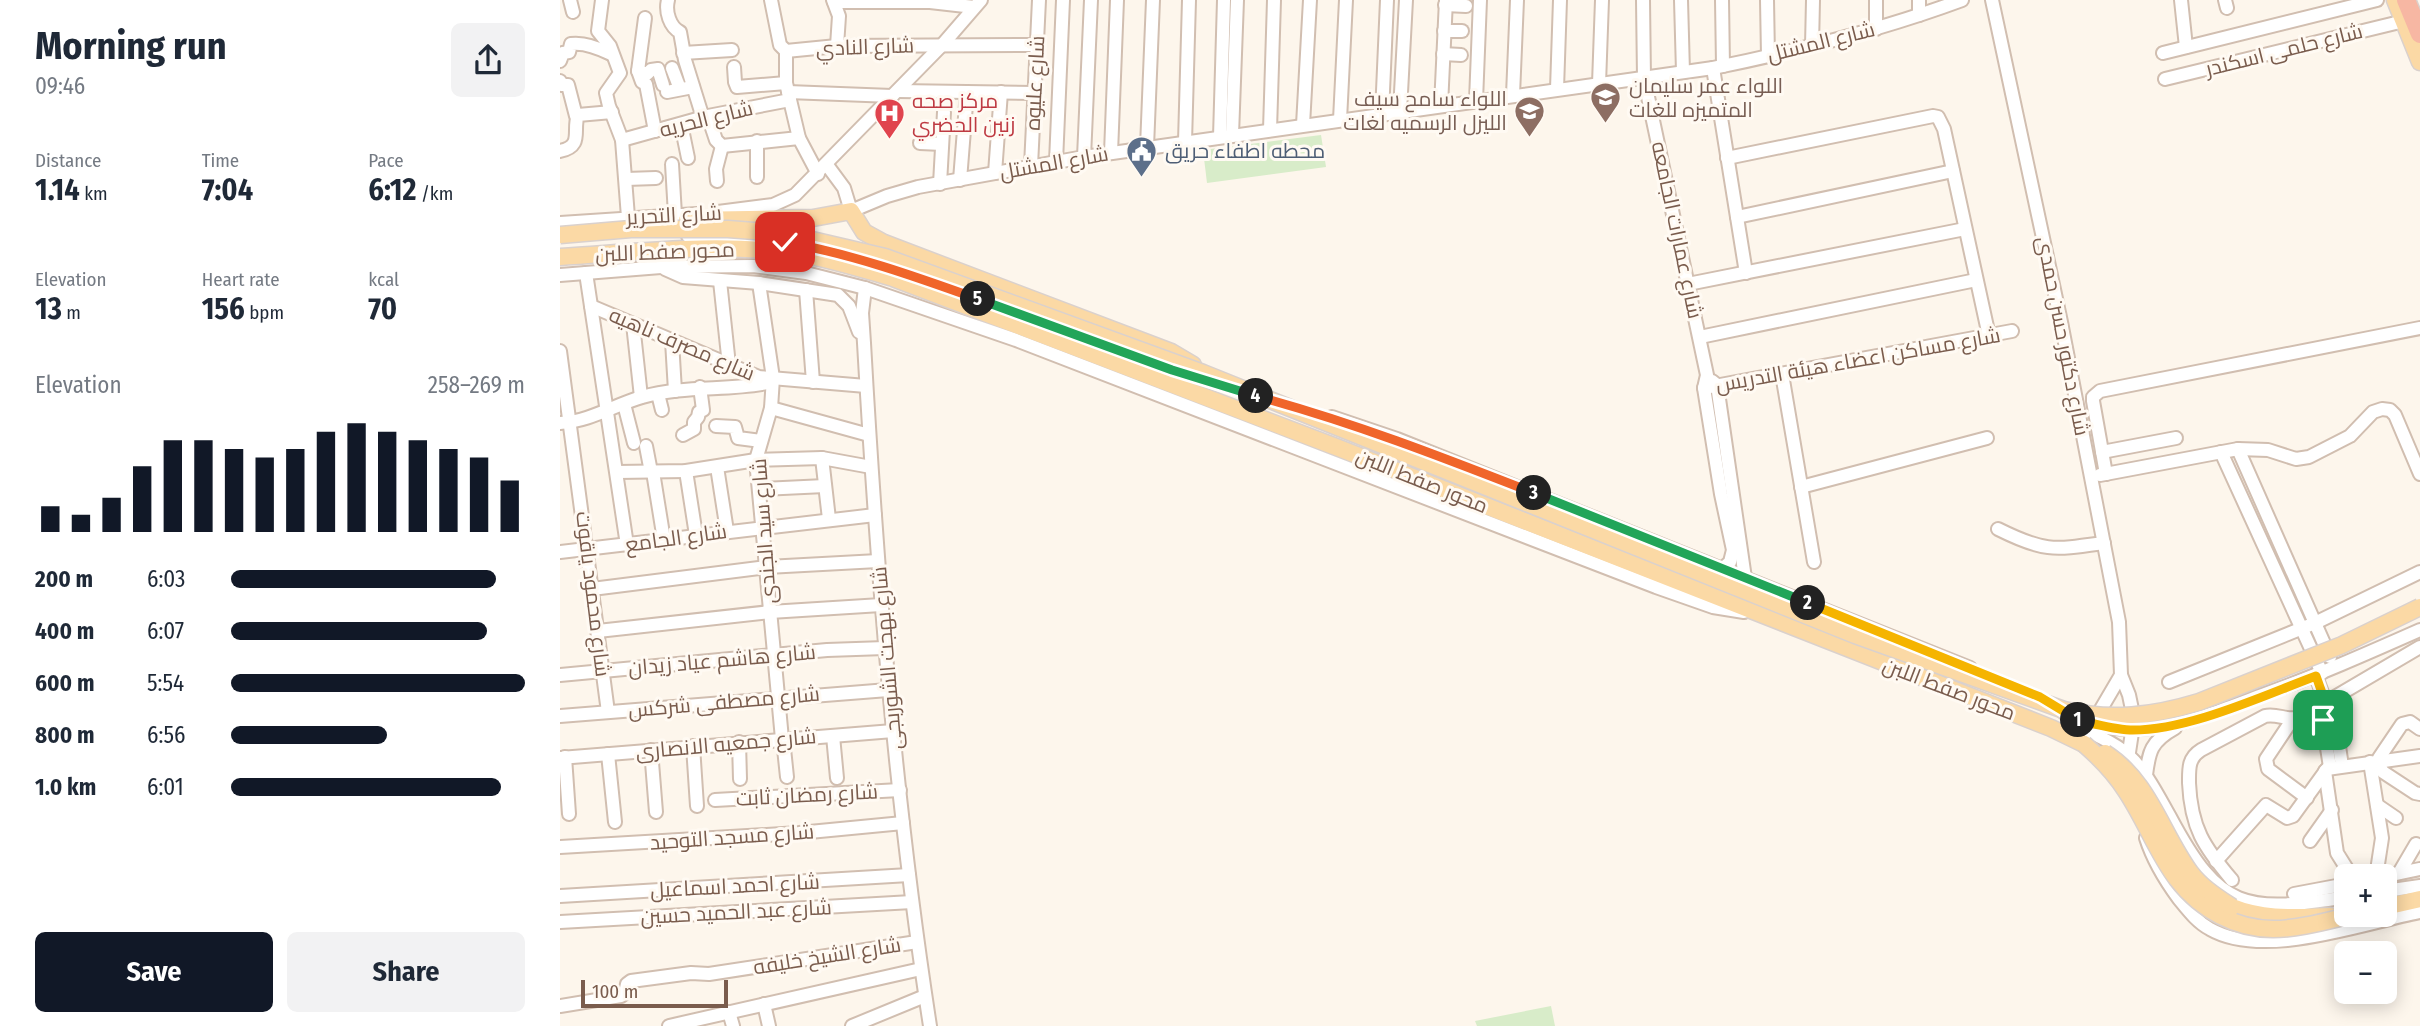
<!DOCTYPE html>
<meta charset="utf-8">
<style>
:root{--surface:#fff;--page:#f2f2f3;--text:#1f2937;--muted:#747a83;--accent:#111827}
body{margin:0;font-family:"Fira Sans Condensed",Cairo,sans-serif;background:var(--page);color:var(--text);height:100vh;display:flex;flex-direction:column;font-size:26px;white-space:nowrap}
*{box-sizing:border-box;margin:0}
p{font-size:23px;color:var(--muted)}
.icon{flex:none;width:38px;height:38px;fill:none;stroke:currentColor;stroke-width:2;stroke-linecap:round;stroke-linejoin:round}
.map{position:relative;flex:1;overflow:hidden}
.details{display:flex;flex-direction:column;background:var(--surface);width:560px}
.details>*{flex:none}
.tools{position:absolute;left:1774px;top:864px;display:grid;gap:14px}
.tools a{display:grid;place-items:center;width:63px;height:63px;border-radius:10px;background:var(--surface);box-shadow:0 4px 18px #0003;font-size:35px}
.scale{position:absolute;left:21px;bottom:18px;width:147px;box-sizing:border-box;padding-left:7px;border:4px solid #7a5c4d;border-top:0;font-size:19px;line-height:24px;white-space:nowrap;color:#7a5c4d;-webkit-text-stroke:5px #fffaf3;paint-order:stroke}
.pin{position:absolute;display:grid;place-items:center;width:60px;height:60px;color:#fff;margin:-30px;border-radius:14px;box-shadow:0 4px 10px #0006}
.km{position:absolute;width:35px;height:35px;margin:-18px;border-radius:50%;background:#222;color:#fff;font-size:19px;line-height:35px;text-align:center}
.round{display:grid;place-items:center;flex:none;width:74px;height:74px;border-radius:10px;background:var(--page)}
.headline{display:flex;align-items:center;justify-content:space-between;height:119px;padding:0 35px}
h1{font-size:38px;font-weight:700;line-height:52px}
.metrics{display:grid;grid-template-columns:repeat(3,1fr);gap:10px;height:119px;padding:7px 35px}
.metrics div{display:grid;align-content:center}
.metrics b{font-size:30px;font-weight:700}
.metrics small{font-size:19px;font-weight:400}
.metrics p{font-size:19px}
.chart{height:196px;padding:14px 35px}
.chart p{display:flex;justify-content:space-between}
.chart svg{width:100%;height:126px;margin-top:7px;stroke:var(--accent);stroke-width:6}
.button{display:flex;gap:14px;margin-top:auto;padding:14px 35px}
.button a{flex:1;height:80px;border-radius:10px;background:var(--accent);color:#fff;font-size:28px;font-weight:700;line-height:80px;text-align:center}
.button a+a{background:var(--page);color:var(--text)}
ul{padding:0 35px;list-style:none;font-size:23px}
li{display:grid;grid-template-columns:112px 84px 1fr;align-items:center;height:52px}
li i{height:18px;border-radius:9px;background:var(--accent)}
main{display:flex;flex:1;min-height:0}
.map>svg:first-child{display:block}
.green{fill:#d8ecc9}
.lines{fill:none;stroke-linecap:round;stroke-linejoin:round}
.minor-casing{stroke:#d1beb0;stroke-width:16}
.major-casing{stroke:#dad1cd;stroke-width:19}
.highway-casing{stroke:#dad1cd;stroke-width:21}
.minor{stroke:#fff;stroke-width:12}
.major{stroke:#fbd9a5;stroke-width:16}
.highway{stroke:#f7b7a3;stroke-width:18}
.major-bridge-casing{stroke:#dad1cd;stroke-width:19;stroke-linecap:butt}
.major-bridge{stroke:#fbd9a5;stroke-width:16}
.split-1-casing{stroke:#fff;stroke-width:14}
.split-2-casing{stroke:#fff;stroke-width:14}
.split-3-casing{stroke:#fff;stroke-width:14}
.split-4-casing{stroke:#fff;stroke-width:14}
.split-5-casing{stroke:#fff;stroke-width:14}
.split-6-casing{stroke:#fff;stroke-width:14}
.split-1{stroke:#f5b400;stroke-width:9}
.split-2{stroke:#f5b400;stroke-width:9}
.split-3{stroke:#22a559;stroke-width:9}
.split-4{stroke:#f0652b;stroke-width:9}
.split-5{stroke:#22a559;stroke-width:9}
.split-6{stroke:#f0652b;stroke-width:9}
.labels{text-anchor:middle;dominant-baseline:central;stroke-width:6;stroke-linejoin:round;paint-order:stroke}
.street-label{font-size:21px;fill:#7a5c4d;stroke:#fffaf3}
.education-label{font-size:21px;fill:#785e54;stroke:#fffaf3;text-anchor:start}
.health-label{font-size:21px;fill:#be3a42;stroke:#fffaf3;text-anchor:start}
.service-label{font-size:21px;fill:#4e5e75;stroke:#fffaf3;text-anchor:start}
</style>
<main>
<section class="details">
<div class="headline"><div><h1>Morning run</h1><p>09:46</p></div><a class="round"><svg class="icon" aria-label="share" viewBox="0 0 24 24"><path d="M12 15V3M7 8l5-5 5 5M5 13v7h14v-7"/></svg></a></div>
<div class="metrics">
<div><p>Distance</p><b>1.14<small> km</small></b></div>
<div><p>Time</p><b>7:04</b></div>
<div><p>Pace</p><b>6:12<small> /km</small></b></div>
</div>
<div class="metrics">
<div><p>Elevation</p><b>13<small> m</small></b></div>
<div><p>Heart rate</p><b>156<small> bpm</small></b></div>
<div><p>kcal</p><b>70</b></div>
</div>
<div class="chart"><p><span>Elevation</span>258–269 m</p>
<svg viewBox="0 0 160 44" preserveAspectRatio="none"><path d="M5 44V35M15 44V38M25 44V32M35 44V21M45 44V12M55 44V12M65 44V15M75 44V18M85 44V15M95 44V9M105 44V6M115 44V9M125 44V12M135 44V15M145 44V18M155 44V26"/></svg>
</div>
<ul>
<li><b>200 m</b>6:03<i style="width:90%"></i></li>
<li><b>400 m</b>6:07<i style="width:87%"></i></li>
<li><b>600 m</b>5:54<i style="width:100%"></i></li>
<li><b>800 m</b>6:56<i style="width:53%"></i></li>
<li><b>1.0 km</b>6:01<i style="width:92%"></i></li>
</ul>
<div class="button"><a>Save</a><a>Share</a></div>
</section>
<div class="map">
<svg width="1860" height="1026" viewBox="0 0 1860 1026">
<rect width="100%" height="100%" fill="#fdf6ec"/>
<g class="green">
<path d="M761,135L766,167L647,183L643,150Z"/>
<path d="M991,1006L995,1026H917L915,1021Z"/>
</g>
<g class="lines">
<defs>
<g id="minor">
<path d="M10,0L13,12"/>
<path d="M42,0L38,31L50,46L60,73L46,93L49,106L62,140L68,217L90,227"/>
<path d="M108,0C105,12 110,27 120,32L125,60L143,118"/>
<path d="M211,0L220,45L226,51V83L239,138L258,174"/>
<path d="M273,0L279,16L277,46"/>
<path d="M1083,0L1084,78L1147,375L1144,388L1161,494L1173,550L1170,562L1162,569"/>
<path d="M1121,0L1123,72"/>
<path d="M1162,0L1163,66"/>
<path d="M1207,0L1208,56"/>
<path d="M1316,0V29"/>
<path d="M1432,0L1501,322L1559,622L1561,675L1534,721"/>
<path d="M1621,0L1626,47"/>
<path d="M1665,0L1667,8"/>
<path d="M274,2H370L414,7"/>
<path d="M885,5L906,6"/>
<path d="M1359,15V0"/>
<path d="M85,18L78,71L82,82L86,84L95,131"/>
<path d="M884,31H902"/>
<path d="M1252,46L1253,0"/>
<path d="M226,51L277,46L477,45"/>
<path d="M123,53L172,50"/>
<path d="M1603,53L1817,0"/>
<path d="M883,54L901,55"/>
<path d="M0,61L3,53L9,52L11,44C25,42 39,48 51,54"/>
<path d="M174,67L175,82L177,87L226,83"/>
<path d="M112,68L120,89"/>
<path d="M1153,68L1186,273"/>
<path d="M78,71L87,74L91,70L98,69L103,85"/>
<path d="M1605,79L1844,21"/>
<path d="M0,81L2,85H8L16,116"/>
<path d="M1039,84L1042,0"/>
<path d="M997,89L1000,0"/>
<path d="M338,91L474,93"/>
<path d="M107,92L133,87"/>
<path d="M228,92L332,96"/>
<path d="M953,95L957,0"/>
<path d="M916,101L920,0"/>
<path d="M881,106L886,0"/>
<path d="M840,111L846,0"/>
<path d="M822,114L827,0"/>
<path d="M148,116L156,140L162,146L239,138"/>
<path d="M780,120L786,0"/>
<path d="M121,124L128,158"/>
<path d="M743,125L750,0"/>
<path d="M710,130L714,0"/>
<path d="M672,135L677,0"/>
<path d="M660,137L664,0"/>
<path d="M62,140L148,116L230,100"/>
<path d="M197,141V177"/>
<path d="M625,142L629,0"/>
<path d="M360,143L382,144"/>
<path d="M587,147L593,0"/>
<path d="M0,151C24,146 12,130 18,115L52,112"/>
<path d="M551,153L557,0"/>
<path d="M524,157L531,0"/>
<path d="M1167,158L1373,116L1378,117L1384,129L1429,336"/>
<path d="M496,162L503,0"/>
<path d="M112,164L115,215"/>
<path d="M267,165L284,188L291,211L327,196L358,187L524,157L1153,68C1237,51 1321,30 1402,0"/>
<path d="M471,166L479,0"/>
<path d="M435,173L441,92"/>
<path d="M66,179L96,178"/>
<path d="M400,180L407,92"/>
<path d="M157,181L156,169L162,146"/>
<path d="M380,184L384,112"/>
<path d="M158,212L213,205L235,195L383,44L421,0"/>
<path d="M1177,217L1393,171"/>
<path d="M0,223L137,214"/>
<path d="M128,236L191,238L250,247"/>
<path d="M305,260L354,276"/>
<path d="M105,269L123,277L199,283L278,295L289,306L299,332"/>
<path d="M26,273L67,545"/>
<path d="M0,275L101,267L193,266L246,273L305,288L456,340L1096,587L1153,607L1184,612"/>
<path d="M160,281L169,365"/>
<path d="M199,283L213,378L211,408L196,460L222,739"/>
<path d="M1128,284L1405,229"/>
<path d="M305,288L302,313L304,343C317,572 335,800 370,1026"/>
<path d="M246,290L253,382"/>
<path d="M31,306L199,377L306,386"/>
<path d="M73,324L81,397"/>
<path d="M1140,337L1416,280"/>
<path d="M112,341L115,391"/>
<path d="M0,351L48,712"/>
<path d="M1222,374L1254,562"/>
<path d="M1152,381L1157,385L1185,578"/>
<path d="M1144,388L1452,331"/>
<path d="M98,394L102,410"/>
<path d="M64,404L74,443"/>
<path d="M211,408L309,435"/>
<path d="M772,417L837,439L1410,668"/>
<path d="M0,423C31,421 54,405 82,397C124,385 167,391 207,383"/>
<path d="M156,426L175,427L178,438L201,441"/>
<path d="M123,435L134,429V422L138,417L139,412L143,410L140,387"/>
<path d="M86,446L91,472"/>
<path d="M1678,449L1770,657"/>
<path d="M1542,452L1616,438"/>
<path d="M1661,452L1762,673"/>
<path d="M262,458L269,519"/>
<path d="M157,467L167,531"/>
<path d="M126,471L136,535"/>
<path d="M57,472L126,471L196,460L262,458L311,467"/>
<path d="M93,472L104,540"/>
<path d="M1546,474L1533,401V397L1540,391L1860,328"/>
<path d="M1540,475L1678,449L1708,450L1736,459L1749,457L1790,436L1813,412L1822,409L1830,410L1835,415L1860,474"/>
<path d="M1241,487L1427,438"/>
<path d="M200,489L265,486"/>
<path d="M1438,529C1484,552 1493,550 1544,543"/>
<path d="M0,552L315,515"/>
<path d="M32,589L207,567L318,561"/>
<path d="M38,631L210,612L321,605"/>
<path d="M0,675L267,650L325,648"/>
<path d="M1561,675L1569,695L1574,719L1568,759"/>
<path d="M1756,676L1766,704L1774,713L1782,766"/>
<path d="M1609,682L1755,623L1860,572"/>
<path d="M1766,704L1762,716L1770,767"/>
<path d="M1502,711C1508,715 1514,720 1518,724C1533,736 1554,741 1568,755C1586,771 1598,796 1610,817C1660,911 1685,913 1787,897"/>
<path d="M0,716L328,690"/>
<path d="M1732,720L1706,759L1708,769L1747,798"/>
<path d="M1526,722C1586,742 1646,716 1702,695C1756,676 1808,653 1860,630"/>
<path d="M1860,729L1850,722L1842,724L1819,758L1818,764L1823,772L1855,793L1860,794"/>
<path d="M273,736L277,778"/>
<path d="M223,739L227,777"/>
<path d="M179,742L180,779"/>
<path d="M133,746L137,806"/>
<path d="M91,750L96,812"/>
<path d="M48,754L55,822"/>
<path d="M5,757L9,814"/>
<path d="M0,758L333,731"/>
<path d="M1810,762L1822,838L1818,864L1819,877"/>
<path d="M1765,771L1777,853L1792,877"/>
<path d="M1585,782C1589,754 1588,743 1615,728"/>
<path d="M155,800L340,790"/>
<path d="M1817,805L1836,818"/>
<path d="M1586,838C1593,860 1605,880 1619,899C1628,910 1637,922 1650,929C1704,960 1803,923 1860,912"/>
<path d="M1750,841L1772,810"/>
<path d="M0,847L239,833L343,823"/>
<path d="M1656,861L1706,805L1727,818L1733,816L1767,769L1860,756"/>
<path d="M1839,873L1856,844"/>
<path d="M1821,877L1860,869"/>
<path d="M1672,880C1644,847 1631,828 1629,783C1629,769 1628,758 1641,750L1705,716C1718,713 1728,722 1741,717L1860,647"/>
<path d="M1825,891L1860,886"/>
<path d="M1734,894L1787,884"/>
<path d="M0,896L349,875"/>
<path d="M0,922L352,902"/>
<path d="M204,1004L209,1026"/>
<path d="M0,1006L61,996L65,993L67,984L71,981L131,973L149,974L357,942"/>
<path d="M169,1012L173,1026"/>
<path d="M109,1026L361,969"/>
<path d="M292,1026L365,996"/>
</g>
<g id="major">
<path d="M1835,0L1860,62"/>
<path d="M127,220L253,218L291,211L304,232L324,243L611,352L633,365"/>
<path d="M0,257C80,252 160,242 240,254C271,259 302,269 333,278L776,447L1491,728L1524,744"/>
<path d="M1672,907C1704,920 1736,917 1770,916"/>
<path d="M1825,907L1860,899"/>
</g>
<path id="highway" d="M1846,0L1860,34"/>
</defs>
<use href="#minor" class="minor-casing"/>
<use href="#major" class="major-casing"/>
<use href="#highway" class="highway-casing"/>
<use href="#minor" class="minor"/>
<use href="#major" class="major"/>
<use href="#highway" class="highway"/>
<defs>
<g id="major-bridge">
<path d="M0,235L71,229H168L222,233L325,257L643,373L1295,635L1504,710C1551,721 1593,716 1639,702L1782,645L1860,607"/>
<path d="M1524,744C1540,758 1554,772 1566,791C1597,838 1607,889 1661,916C1678,925 1694,929 1713,929C1739,929 1766,921 1792,915"/>
<path d="M1545,753C1589,781 1601,832 1630,872C1641,887 1657,897 1672,907"/>
</g>
</defs>
<use href="#major-bridge" class="major-bridge-casing"/>
<use href="#major-bridge" class="major-bridge"/>
</g>
<g class="lines">
<defs>
<path id="split-1" d="M1518,720C1535,724 1552,729 1570,730C1628,731 1702,696 1756,676L1766,704L1763,712V720"/>
<path id="split-2" d="M1248,603L1480,697L1518,720"/>
<path id="split-3" d="M974,493L1248,603"/>
<path id="split-4" d="M696,396C792,422 882,457 974,493"/>
<path id="split-5" d="M418,299L612,370L696,396"/>
<path id="split-6" d="M225,242C292,254 354,276 418,299"/>
</defs>
<use href="#split-1" class="split-1-casing"/>
<use href="#split-2" class="split-2-casing"/>
<use href="#split-3" class="split-3-casing"/>
<use href="#split-4" class="split-4-casing"/>
<use href="#split-5" class="split-5-casing"/>
<use href="#split-6" class="split-6-casing"/>
<use href="#split-1" class="split-1"/>
<use href="#split-2" class="split-2"/>
<use href="#split-3" class="split-3"/>
<use href="#split-4" class="split-4"/>
<use href="#split-5" class="split-5"/>
<use href="#split-6" class="split-6"/>
</g>
<defs>
<symbol id="school-pin" viewBox="-11 -11 22 30"><path d="M0 17L-7.5 6A9.5 9.5 0 1 1 7.5 6Z" fill="#8d6e63" stroke="#fffaf3"/><path d="M0-5L7-2L0 1L-7-2ZM-4 1L0 2.5L4 1V4Q0 6-4 4Z" fill="#fff"/></symbol>
<symbol id="hospital-pin" viewBox="-11 -11 22 30"><path d="M0 17L-7.5 6A9.5 9.5 0 1 1 7.5 6Z" fill="#e0444e" stroke="#fffaf3"/><path d="M-5-5h3v3.5h4V-5h3V5h-3V1.5h-4V5h-3Z" fill="#fff"/></symbol>
<symbol id="civic-pin" viewBox="-11 -11 22 30"><path d="M0 17L-7.5 6A9.5 9.5 0 1 1 7.5 6Z" fill="#5c6f8a" stroke="#fffaf3"/><path d="M-.6-6.5H3V-4.5H.6V-3L4-1V1h2V6H-6V1h2V-1L-.6-3ZM-1.2 2.5V6h2.4V2.5Z" fill="#fff"/></symbol>
</defs>
<g fill-rule="evenodd">
<use href="#school-pin" x="1028" y="80" width="35" height="47"/>
<use href="#school-pin" x="952" y="94" width="35" height="47"/>
<use href="#hospital-pin" x="312" y="96" width="35" height="47"/>
<use href="#civic-pin" x="564" y="134" width="35" height="47"/>
</g>
<g class="labels">
<g class="street-label">
<text transform="translate(1261 42) rotate(-14)">شارع المشتل</text>
<text transform="translate(305 47) rotate(-2)">شارع النادي</text>
<text transform="translate(1724 50) rotate(-14)">شارع حلمى اسكندر</text>
<text transform="translate(475 83) rotate(-87)">شارع عليوه</text>
<text transform="translate(146 119) rotate(-14)">شارع الحريه</text>
<text transform="translate(494 163) rotate(-10)">شارع المشتل</text>
<text transform="translate(114 215) rotate(-3)">شارع التحرير</text>
<text transform="translate(1117 230) rotate(78)">شارع عمارات الجامعه</text>
<text transform="translate(105 252) rotate(-2)">محور صفط اللبن</text>
<text transform="translate(1503 336) rotate(79)">شارع دكتور حسن حمدى</text>
<text transform="translate(122 344) rotate(23)">شارع مصرف ناهيه</text>
<text transform="translate(1298 360) rotate(-10)">شارع مساكن اعضاء هيئة التدريس</text>
<text transform="translate(862 481) rotate(22)">محور صفط اللبن</text>
<text transform="translate(204 531) rotate(-94)">شارع سيد الجندى</text>
<text transform="translate(116 538) rotate(-8)">شارع الجامع</text>
<text transform="translate(33 594) rotate(83)">شارع محمود ياقوت</text>
<text transform="translate(327 658) rotate(-95)">شارع بهجت الشوربجى</text>
<text transform="translate(162 660) rotate(-5)">شارع هاشم عياد زيدان</text>
<text transform="translate(1389 689) rotate(21)">محور صفط اللبن</text>
<text transform="translate(164 702) rotate(-5)">شارع مصطفى شركس</text>
<text transform="translate(166 744) rotate(-5)">شارع جمعيه الانصارى</text>
<text transform="translate(247 795) rotate(-3)">شارع رمضان ثابت</text>
<text transform="translate(172 837) rotate(-4)">شارع مسجد التوحيد</text>
<text transform="translate(175 886) rotate(-3)">شارع احمد اسماعيل</text>
<text transform="translate(176 912) rotate(-3)">شارع عبد الحميد حسين</text>
<text transform="translate(267 956) rotate(-9)">شارع الشيخ خليفه</text>
</g>
<g class="education-label">
<text x="1069" y="86">اللواء عمر سليمان<tspan x="1069" dy="24">المتميزه للغات</tspan></text>
<text x="947" y="99" text-anchor="end">اللواء سامح سيف<tspan x="947" dy="24">الليزل الرسميه لغات</tspan></text>
</g>
<g class="health-label">
<text x="352" y="101">مركز صحه<tspan x="352" dy="24">زنين الحضري</tspan></text>
</g>
<g class="service-label">
<text x="605" y="151">محطه اطفاء حريق</text>
</g>
</g>
</svg>
<div class="tools">
<a>+</a>
<a>−</a>
</div>
<div class="scale">100 m</div>
<div class="pin" style="left:1763px;top:720px;background:#1e9e55"><svg class="icon" aria-label="arrive" viewBox="0 0 24 24"><path d="M6 21V4h12l-3 4 3 4H6"/></svg></div>
<div class="pin" style="left:225px;top:242px;background:#d93025"><svg class="icon" aria-label="check" viewBox="0 0 24 24"><path d="M5 12l5 5 9-10"/></svg></div>
<b class="km" style="left:1518px;top:720px">1</b>
<b class="km" style="left:1248px;top:603px">2</b>
<b class="km" style="left:974px;top:493px">3</b>
<b class="km" style="left:696px;top:396px">4</b>
<b class="km" style="left:418px;top:299px">5</b>
</div>
</main>
